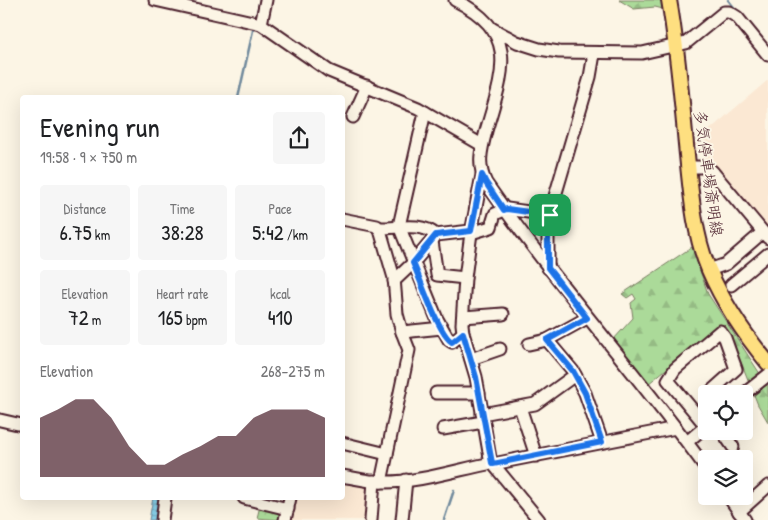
<!DOCTYPE html>
<meta charset="utf-8">
<style>
:root{--surface:#fff;--page:#f6f6f6;--text:#202124;--muted:#757577;--accent:#4a1f2b}
body{margin:0;font-family:"Patrick Hand","Klee One",sans-serif;background:var(--page);color:var(--text);height:100vh;display:flex;flex-direction:column;font-size:19px;white-space:nowrap}
*{box-sizing:border-box;margin:0}
p{font-size:16px;color:var(--muted)}
.icon{flex:none;width:28px;height:28px;fill:none;stroke:currentColor;stroke-width:2;stroke-linecap:round;stroke-linejoin:round}
.map{position:relative;flex:1;overflow:hidden}
.drawer{position:absolute;left:20px;top:95px;width:325px;height:405px;display:flex;flex-direction:column;background:var(--surface);border-radius:5px;box-shadow:0 5px 20px #0002}
.drawer>*{flex:none}
.buttons{position:absolute;left:698px;top:385px;display:grid;gap:10px}
.buttons a{display:grid;place-items:center;width:55px;height:55px;border-radius:5px;background:var(--surface);box-shadow:0 5px 20px #0002;font-size:25px}
.pin{position:absolute;display:grid;place-items:center;width:42px;height:42px;color:#fff;margin:-21px;border-radius:10px;box-shadow:0 2px 8px #0006}
.round{display:grid;place-items:center;flex:none;width:52px;height:52px;border-radius:5px;background:var(--page)}
.summary{display:flex;align-items:center;justify-content:space-between;height:85px;padding:0 20px}
h1{font-size:28px;font-weight:600;line-height:38px}
.figures{display:grid;grid-template-columns:repeat(3,1fr);gap:8px;height:85px;padding:5px 20px}
.figures div{display:grid;align-content:center;border-radius:5px;background:var(--page);text-align:center}
.figures b{font-size:21px;font-weight:600}
.figures small{font-size:14px;font-weight:400}
.figures p{font-size:14px}
.chart{height:140px;padding:10px 20px}
.chart p{display:flex;justify-content:space-between}
.chart svg{width:100%;height:90px;margin-top:5px;fill:var(--accent);opacity:.7}
.map>svg:first-child{display:block}
.built{fill:#fbe8d3}
.forest{fill:url(#forest-firs);stroke:#7a7c62}
.park{fill:url(#park-crowns);stroke:#7a7c62}
.water{fill:url(#water-rules);stroke:#6f899c}
.lines{fill:none;stroke-linecap:round;stroke-linejoin:round}
.stream{stroke:#6f899c;stroke-width:2.5}
.minor-casing{stroke:#4a1f2b;stroke-width:15}
.major-casing{stroke:#4a1f2b;stroke-width:18}
.minor{stroke:#fcf5e5;stroke-width:11}
.major{stroke:#fedf80;stroke-width:14}
.route-casing{stroke:#fff;stroke-width:10}
.route{stroke:#1a73e8;stroke-width:6}
.labels{text-anchor:middle;dominant-baseline:central;stroke-width:4;stroke-linejoin:round;paint-order:stroke}
.street-label{font-size:16px;fill:#4a1f2b;stroke:#fcf5e5}
</style>
<div class="map">
<svg width="768" height="520" viewBox="0 0 768 520">
<defs>
<pattern id="forest-firs" width="22" height="20" patternUnits="userSpaceOnUse" patternTransform="scale(1.25)"><rect width="22" height="20" fill="#abda99"/><path d="M5 1l3.5 6h-7zM16 11l3.5 6h-7z" fill="#95bb84"/></pattern>
<pattern id="park-crowns" width="20" height="18" patternUnits="userSpaceOnUse" patternTransform="scale(1.25)"><rect width="20" height="18" fill="#abda99"/><path d="M2 6a3 3 0 1 1 6 0M12 15a3 3 0 1 1 6 0" fill="none" stroke="#95bb84"/></pattern>
<pattern id="water-rules" width="6" height="5" patternUnits="userSpaceOnUse" patternTransform="scale(1.25)"><rect width="6" height="5" fill="#87cfe8"/><path d="M0 2.5h6" fill="none" stroke="#76b1c7"/></pattern>
</defs>
<rect width="100%" height="100%" fill="#fcf5e5"/>
<filter id="ink" filterUnits="userSpaceOnUse"><feTurbulence type="fractalNoise" baseFrequency=".02" numOctaves="2"/><feDisplacementMap in="SourceGraphic" scale="10" xChannelSelector="R" yChannelSelector="G"/><feConvolveMatrix kernelMatrix="1 2 1 2 8 2 1 2 1" color-interpolation-filters="sRGB"/></filter>
<g filter="url(#ink)">
<g class="built">
<path d="M768,80V231L767,232L693,144Z"/>
<path d="M343,482L369,485L365,520H290L294,498H342Z"/>
</g>
<g class="forest">
<path d="M619,0H661L663,9L655,7L634,9Z"/>
<path d="M692,247L708,294L768,386V422L758,405L741,362L721,324L648,384L613,340L633,318L631,303L636,299L633,294L627,298L622,294Z"/>
</g>
<path class="park" d="M260,506L278,510L282,515L281,520L257,518Z"/>
<path class="water" d="M153,498H159L156,520H149Z"/>
<g class="lines">
<g class="stream">
<path d="M728,0L738,12"/>
<path d="M255,21L260,0"/>
<path d="M238,98L254,26"/>
<path d="M444,520L454,490"/>
</g>
<defs>
<g id="minor">
<path d="M155,0L261,24L329,71L418,108L482,145"/>
<path d="M455,0C521,33 503,73 486,131C481,150 477,165 486,183C555,282 635,371 706,468"/>
<path d="M261,24L266,0"/>
<path d="M493,29L517,42L539,49L559,52L642,53L686,43L724,12H729L737,17L768,55"/>
<path d="M425,112L399,226L437,319L449,340L452,342L463,333"/>
<path d="M353,117L367,86"/>
<path d="M688,167H703L712,171L768,238"/>
<path d="M482,175L471,233L465,278L462,324L463,333L476,377L490,458L493,464L539,520"/>
<path d="M342,219L377,226L380,230L394,278L397,314L402,332L409,350L381,482"/>
<path d="M378,228C397,229 420,221 436,235L471,231"/>
<path d="M471,233L491,227L495,214L507,209L550,215"/>
<path d="M432,241L437,275L465,278"/>
<path d="M548,268V220L590,77L594,54"/>
<path d="M709,270L726,264L763,232"/>
<path d="M394,281L413,263L434,238"/>
<path d="M731,285L768,254"/>
<path d="M463,317L503,314"/>
<path d="M402,332L442,328"/>
<path d="M547,340L573,371L585,393L602,442"/>
<path d="M529,344L547,340L587,318"/>
<path d="M471,359L500,349"/>
<path d="M436,393H479"/>
<path d="M744,394L768,375"/>
<path d="M520,407L536,456"/>
<path d="M482,414L535,404L575,375"/>
<path d="M0,420L22,425"/>
<path d="M706,426L668,380L675,369L720,331L725,338L736,369L708,394"/>
<path d="M443,429L483,422"/>
<path d="M722,431L733,447"/>
<path d="M687,442L706,426"/>
<path d="M342,443L387,454"/>
<path d="M493,464L676,428"/>
<path d="M342,476C355,478 368,482 381,482C418,483 456,470 492,463"/>
<path d="M728,496L745,520"/>
<path d="M244,498L288,509"/>
<path d="M739,512L768,486"/>
<path d="M162,520L165,498"/>
<path d="M285,520L290,498"/>
<path d="M371,520L374,481"/>
<path d="M402,520L406,480"/>
</g>
<path id="major" d="M669,0C678,51 682,103 687,155C691,193 694,235 709,270C724,305 745,335 768,363"/>
</defs>
<use href="#minor" class="minor-casing"/>
<use href="#major" class="major-casing"/>
<use href="#minor" class="minor"/>
<use href="#major" class="major"/>
</g>
</g>
<g class="lines" filter="url(#ink)">
<defs>
<path id="route" d="M482,175L486,183L504,210L507,209L550,215L548,220V268L587,318L547,340L573,371L585,393L602,442L493,464L492,463L476,377L463,333L452,342C439,335 420,278 413,263L436,235L471,231Z"/>
</defs>
<use href="#route" class="route-casing"/>
<use href="#route" class="route"/>
</g>
<g class="labels">
<g class="street-label">
<text transform="translate(709 173) rotate(82)">多気停車場斎明線</text>
</g>
</g>
</svg>
<div class="buttons">
<a><svg class="icon" aria-label="locate" viewBox="0 0 24 24"><circle cx="12" cy="12" r="6"/><path d="M12 2v4M12 18v4M2 12h4M18 12h4"/></svg></a>
<a><svg class="icon" aria-label="layers" viewBox="0 0 24 24"><path d="M12 4l9 5-9 5-9-5zM3 14l9 5 9-5"/></svg></a>
</div>
<div class="pin" style="left:550px;top:215px;background:#1e9e55"><svg class="icon" aria-label="arrive" viewBox="0 0 24 24"><path d="M6 21V4h12l-3 4 3 4H6"/></svg></div>
<section class="drawer">
<div class="summary"><div><h1>Evening run</h1><p>19:58 · 9 × 750 m</p></div><a class="round"><svg class="icon" aria-label="share" viewBox="0 0 24 24"><path d="M12 15V3M7 8l5-5 5 5M5 13v7h14v-7"/></svg></a></div>
<div class="figures">
<div><p>Distance</p><b>6.75<small> km</small></b></div>
<div><p>Time</p><b>38:28</b></div>
<div><p>Pace</p><b>5:42<small> /km</small></b></div>
</div>
<div class="figures">
<div><p>Elevation</p><b>72<small> m</small></b></div>
<div><p>Heart rate</p><b>165<small> bpm</small></b></div>
<div><p>kcal</p><b>410</b></div>
</div>
<div class="chart"><p><span>Elevation</span>268–275 m</p>
<svg viewBox="0 0 160 44" preserveAspectRatio="none"><path d="M0 44V15L10 11L20 6L30 6L40 15L50 29L60 38L70 38L80 33L90 29L100 24L110 24L120 15L130 11L140 11L150 11L160 15V44z"/></svg>
</div>
</section>
</div>
